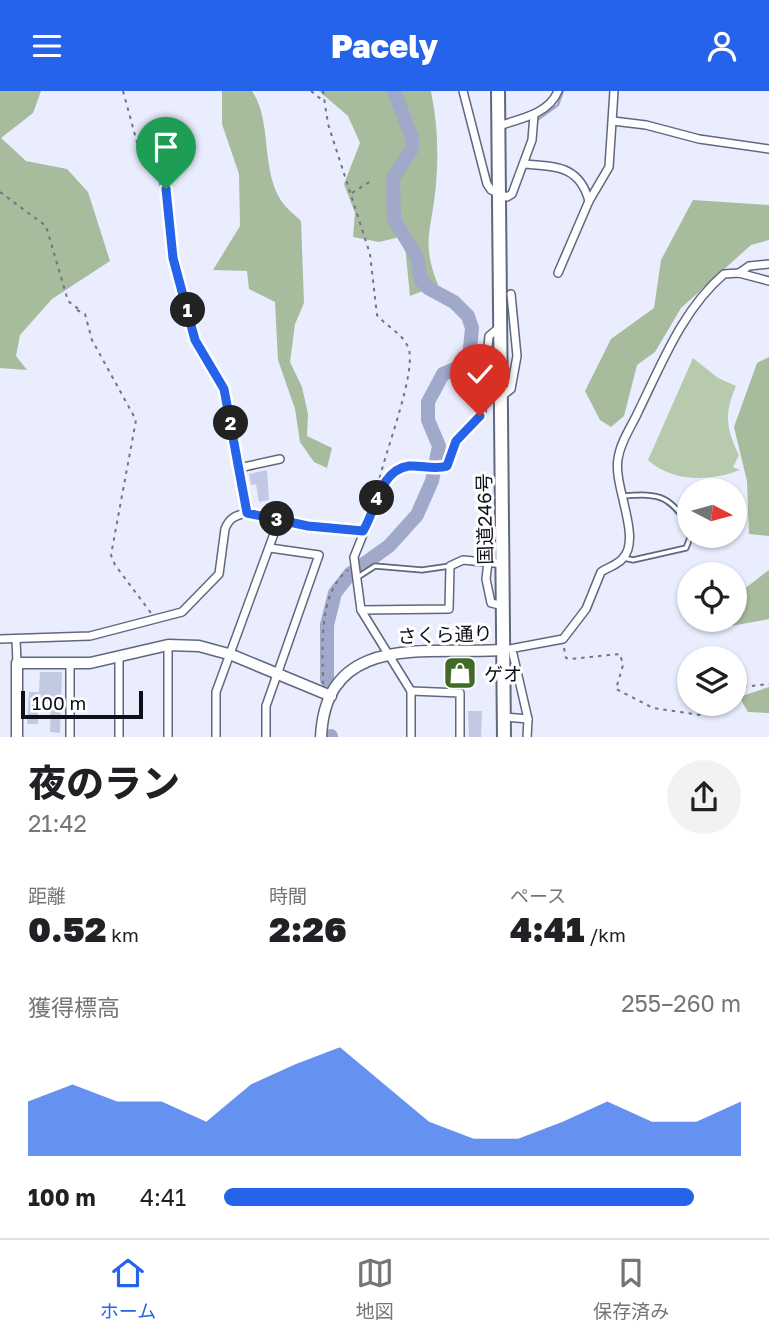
<!DOCTYPE html>
<html lang="ja">
<meta charset="utf-8">
<style>
:root{--surface:#fff;--page:#f2f2f2;--text:#202124;--muted:#757577;--line:#e0e0e0;--accent:#2563eb}
body{margin:0;font-family:"Golos Text","Noto Sans JP",sans-serif;background:var(--page);color:var(--text);height:100vh;display:flex;flex-direction:column;font-size:26px;white-space:nowrap}
*{box-sizing:border-box;margin:0}
p{font-size:23px;color:var(--muted)}
.icon{flex:none;width:38px;height:38px;fill:none;stroke:currentColor;stroke-width:2;stroke-linecap:round;stroke-linejoin:round}
.map{position:relative;height:646px;overflow:hidden}
.side{display:flex;flex-direction:column;background:var(--surface);flex:1}
.side>*{flex:none}
.needle{width:46px;rotate:96deg}
.tools{position:absolute;left:677px;top:387px;display:grid;gap:14px}
.tools a{display:grid;place-items:center;width:70px;height:70px;border-radius:50%;background:var(--surface);box-shadow:0 2px 5px #0004;font-size:35px}
.scale{position:absolute;left:21px;bottom:18px;width:122px;box-sizing:border-box;padding-left:7px;border:4px solid #0d1018;border-top:0;font-size:19px;line-height:24px;white-space:nowrap;color:#0d1018;-webkit-text-stroke:5px #fff;paint-order:stroke}
.pin{position:absolute;display:grid;place-items:center;width:60px;height:60px;color:#fff;margin:-72px -30px;border-radius:50% 50% 50% 0;rotate:-45deg;box-shadow:0 0 7px #0007}
.pin .icon{rotate:45deg}
.km{position:absolute;width:35px;height:35px;margin:-18px;border-radius:50%;background:#222;color:#fff;font-size:19px;line-height:35px;text-align:center}
.round{display:grid;place-items:center;flex:none;width:74px;height:74px;border-radius:37px;background:var(--page)}
.overview{display:flex;align-items:center;justify-content:space-between;height:119px;padding:0 28px}
h1{font-size:38px;font-weight:800;line-height:52px}
.metrics{display:grid;grid-template-columns:repeat(3,1fr);gap:10px;height:119px;padding:7px 28px}
.metrics div{display:grid;align-content:center}
.metrics b{font-size:35px;font-weight:800}
.metrics small{font-size:19px;font-weight:400}
.metrics p{font-size:19px}
.chart{height:196px;padding:14px 28px}
.chart p{display:flex;justify-content:space-between}
.chart svg{width:100%;height:126px;margin-top:7px;fill:var(--accent);opacity:.7}
ul{padding:0 28px;list-style:none;font-size:23px}
li{display:grid;grid-template-columns:112px 84px 1fr;align-items:center;height:52px}
li i{height:18px;border-radius:9px;background:var(--accent)}
header{display:flex;justify-content:space-between;align-items:center;height:91px;padding:0 28px;background:var(--accent);color:#fff;font-size:32px;font-weight:800}
.menu{display:flex;justify-content:space-around;align-items:center;height:98px;border-top:2px solid var(--line);background:var(--surface);font-size:19px;color:var(--muted)}
.menu a{display:grid;justify-items:center;gap:4px}
.menu .current{color:var(--accent)}
.map>svg:first-child{display:block}
.green{fill:#b7caad}
.forest{fill:#a7bb9d}
.lines{fill:none;stroke-linecap:round;stroke-linejoin:round}
.stream{stroke:#a0a9c9;stroke-width:2.5}
.river{stroke:#a0a9c9;stroke-width:14}
.building{fill:#c2c9e3}
.lane-casing{stroke:#61687e;stroke-width:7}
.street-casing{stroke:#61687e;stroke-width:10}
.secondary-casing{stroke:#61687e;stroke-width:13}
.highway-casing{stroke:#61687e;stroke-width:16}
.path{stroke:#737682;stroke-width:2;stroke-dasharray:3.5 5;stroke-linecap:butt}
.lane{stroke:#fff;stroke-width:3.5}
.street{stroke:#fff;stroke-width:7}
.secondary{stroke:#fff;stroke-width:10}
.highway{stroke:#fff;stroke-width:12}
.route-casing{stroke:#fff;stroke-width:14}
.route{stroke:#2563eb;stroke-width:9}
.labels{text-anchor:middle;dominant-baseline:central;stroke-width:6;stroke-linejoin:round;paint-order:stroke}
.street-label{font-size:19px;fill:#0d1018;stroke:#fff}
.poi-label{font-size:19px;fill:#0d1018;stroke:#fff;text-anchor:start}
</style>
<header><svg class="icon" aria-label="menu" viewBox="0 0 24 24"><path d="M4 6h16M4 12h16M4 18h16"/></svg>Pacely<svg class="icon" aria-label="person" viewBox="0 0 24 24"><circle cx="12" cy="8" r="4"/><path d="M4 21q1-7 8-7t8 7"/></svg></header>
<div class="map">
<svg width="769" height="647" viewBox="0 0 769 647">
<rect width="100%" height="100%" fill="#e9edfd"/>
<path class="green" d="M693,267L718,287L736,295C724,322 726,338 739,364L733,376L740,379C711,390 673,392 648,369Z"/>
<g class="forest">
<path d="M0,0H41L33,22L1,47L26,70L67,78L88,101L110,170L52,208L20,244L16,265L27,279L0,277Z"/>
<path d="M222,0H252C272,30 261,73 279,106C283,115 294,123 301,130L304,212L295,233L290,271L302,296L308,323L307,345L332,357L327,377L314,371L300,351L295,318L278,269L275,211L249,198L247,180L213,179L240,135L239,83L222,33Z"/>
<path d="M319,0H431C438,35 439,68 435,103C430,144 422,153 438,194L410,205L404,145L379,151L353,146L355,122L344,93L360,52L348,25Z"/>
<path d="M693,109L769,114V149L751,154L681,217L655,261L637,274L624,325L611,336L600,329L585,300L611,248L654,217L661,169Z"/>
<path d="M769,266V445L749,443L747,390L734,336L757,272Z"/>
<path d="M769,479V528L731,535L730,529L735,528V505Z"/>
<path d="M769,596V622L748,621L739,606Z"/>
</g>
<g class="lines">
<path class="stream" d="M536,30L558,14L563,0"/>
<g class="river">
<path d="M327,589V534L335,502L350,483L389,455L417,424L432,390L439,355L428,329V311L443,283L464,274L469,267L472,237L468,225L454,211L428,197L421,189L417,166L394,128L393,87L412,58V47L394,0"/>
<path d="M331,645V647"/>
</g>
</g>
<g class="building">
<path d="M267,379L269,409L259,411L256,393L251,394L249,383Z"/>
<path d="M444,570H467V578L471,579L467,595H444Z"/>
<path d="M40,581H62L60,642L50,641L51,611H38V633H27L29,601H39Z"/>
<path d="M468,620H482L481,647H469Z"/>
</g>
<g class="lines">
<defs>
<g id="lane">
<path d="M624,405C661,402 669,405 690,436"/>
<path d="M624,467L633,469L686,457L691,444"/>
<path d="M358,486L375,475L422,479L450,475"/>
</g>
<g id="street">
<path d="M463,0L487,93L491,99L507,106L512,103L532,49L534,24"/>
<path d="M613,30L646,34L699,48L769,58"/>
<path d="M498,35C520,28 549,23 558,0"/>
<path d="M524,73C556,76 579,74 589,110"/>
<path d="M164,89L173,167L195,249L224,298L247,422"/>
<path d="M558,182L589,110L609,76L614,0"/>
<path d="M739,182L749,175L769,173"/>
<path d="M502,305L511,298L517,265L511,203"/>
<path d="M239,377L280,368"/>
<path d="M488,471L486,488L491,512L504,515"/>
<path d="M361,519L449,518L450,475L463,469L504,473"/>
<path d="M0,548L90,545L182,521L219,483L225,438C229,427 236,424 247,422L308,435L363,440"/>
<path d="M16,548L17,572"/>
<path d="M504,559L563,548L586,518L601,481C608,476 618,474 623,467C642,447 613,395 618,368C620,351 632,335 639,319C662,272 683,218 724,183L739,182L769,190"/>
<path d="M513,563L528,628L527,647"/>
<path d="M411,600L460,602V647"/>
<path d="M504,626L528,628"/>
<path d="M70,647V572"/>
<path d="M119,647V566"/>
<path d="M168,647V554"/>
<path d="M216,647V601L279,429"/>
<path d="M266,647V615L319,464L270,457"/>
<path d="M411,647V600L361,519L354,466L380,401L392,384L406,375H447L456,350L482,320L489,245L501,235"/>
</g>
<g id="secondary">
<path d="M17,647V572H90L168,554L199,555L232,564L331,605"/>
<path d="M321,647C325,539 431,564 504,559"/>
</g>
<path id="highway" d="M498,0L504,647"/>
</defs>
<use href="#lane" class="lane-casing"/>
<use href="#street" class="street-casing"/>
<use href="#secondary" class="secondary-casing"/>
<use href="#highway" class="highway-casing"/>
<g class="path">
<path d="M123,0L138,55L160,82"/>
<path d="M311,0L322,9"/>
<path d="M323,0L328,33L370,163L377,224C387,236 402,242 408,256C418,278 385,361 379,390"/>
<path d="M0,101L46,135L68,210L81,220"/>
<path d="M352,102L371,90"/>
<path d="M77,219L85,223L92,249L136,329L111,464L115,474L151,522"/>
<path d="M564,557L566,567L570,568L620,563L623,574L616,598L653,617L701,624L713,612"/>
<path d="M323,593C323,559 317,503 348,479"/>
<path d="M735,597L769,593"/>
</g>
<use href="#lane" class="lane"/>
<use href="#street" class="street"/>
<use href="#secondary" class="secondary"/>
<use href="#highway" class="highway"/>
</g>
<g class="lines">
<defs>
<path id="route" d="M166,98L173,167L195,249L224,298L247,422L308,435L363,440C376,420 379,379 409,375C421,374 435,379 447,375L456,350L480,325"/>
</defs>
<use href="#route" class="route-casing"/>
<use href="#route" class="route"/>
</g>
<defs>
<symbol id="shop-square" viewBox="-11 -11 22 22"><rect x="-9" y="-9" width="18" height="18" rx="4" fill="#416a26" stroke="#fff"/><path d="M-5-2.5h2.3a2.7 3.5 0 0 1 5.4 0H5L5.5 6h-11ZM-1.5-2.5h3a1.5 2.3 0 0 0-3 0Z" fill="#fff"/></symbol>
</defs>
<g fill-rule="evenodd">
<use href="#shop-square" x="441" y="563" width="38" height="38"/>
</g>
<g class="labels">
<g class="street-label">
<text transform="translate(484 428) rotate(-91)">国道246号</text>
<text transform="translate(445 543) rotate(-2)">さくら通り</text>
</g>
<g class="poi-label">
<text x="484" y="582">ゲオ</text>
</g>
</g>
</svg>
<div class="tools">
<a><svg class="needle" viewBox="-14 -14 28 28"><path d="M0-13l5 13h-10z" fill="#e53935"/><path d="M0 13l5-13h-10z" fill="#757577"/></svg></a>
<a><svg class="icon" aria-label="locate" viewBox="0 0 24 24"><circle cx="12" cy="12" r="6"/><path d="M12 2v4M12 18v4M2 12h4M18 12h4"/></svg></a>
<a><svg class="icon" aria-label="layers" viewBox="0 0 24 24"><path d="M12 4l9 5-9 5-9-5zM3 14l9 5 9-5"/></svg></a>
</div>
<div class="scale">100 m</div>
<div class="pin" style="left:166px;top:98px;background:#1e9e55"><svg class="icon" aria-label="arrive" viewBox="0 0 24 24"><path d="M6 21V4h12l-3 4 3 4H6"/></svg></div>
<div class="pin" style="left:480px;top:325px;background:#d93025"><svg class="icon" aria-label="check" viewBox="0 0 24 24"><path d="M5 12l5 5 9-10"/></svg></div>
<b class="km" style="left:188px;top:219px">1</b>
<b class="km" style="left:231px;top:332px">2</b>
<b class="km" style="left:277px;top:428px">3</b>
<b class="km" style="left:377px;top:407px">4</b>
</div>
<section class="side">
<div class="overview"><div><h1>夜のラン</h1><p>21:42</p></div><a class="round"><svg class="icon" aria-label="share" viewBox="0 0 24 24"><path d="M12 15V3M7 8l5-5 5 5M5 13v7h14v-7"/></svg></a></div>
<div class="metrics">
<div><p>距離</p><b>0.52<small> km</small></b></div>
<div><p>時間</p><b>2:26</b></div>
<div><p>ペース</p><b>4:41<small> /km</small></b></div>
</div>
<div class="chart"><p><span>獲得標高</span>255–260 m</p>
<svg viewBox="0 0 160 44" preserveAspectRatio="none"><path d="M0 44V25L10 19L20 25L30 25L40 32L50 19L60 12L70 6L80 19L90 32L100 38L110 38L120 32L130 25L140 32L150 32L160 25V44z"/></svg>
</div>
<ul>
<li><b>100 m</b>4:41<i style="width:91%"></i></li>
</ul>
</section>
<nav class="menu">
<a class="current"><svg class="icon" aria-label="home" viewBox="0 0 24 24"><path d="M3 11l9-7 9 7M6 9v11h12V9"/></svg>ホーム</a>
<a><svg class="icon" aria-label="map" viewBox="0 0 24 24"><path d="M3 6l6-2 6 2 6-2v14l-6 2-6-2-6 2zM9 4v14M15 6v14"/></svg>地図</a>
<a><svg class="icon" aria-label="saved" viewBox="0 0 24 24"><path d="M7 4h10v16l-5-4-5 4z"/></svg>保存済み</a>
</nav>
